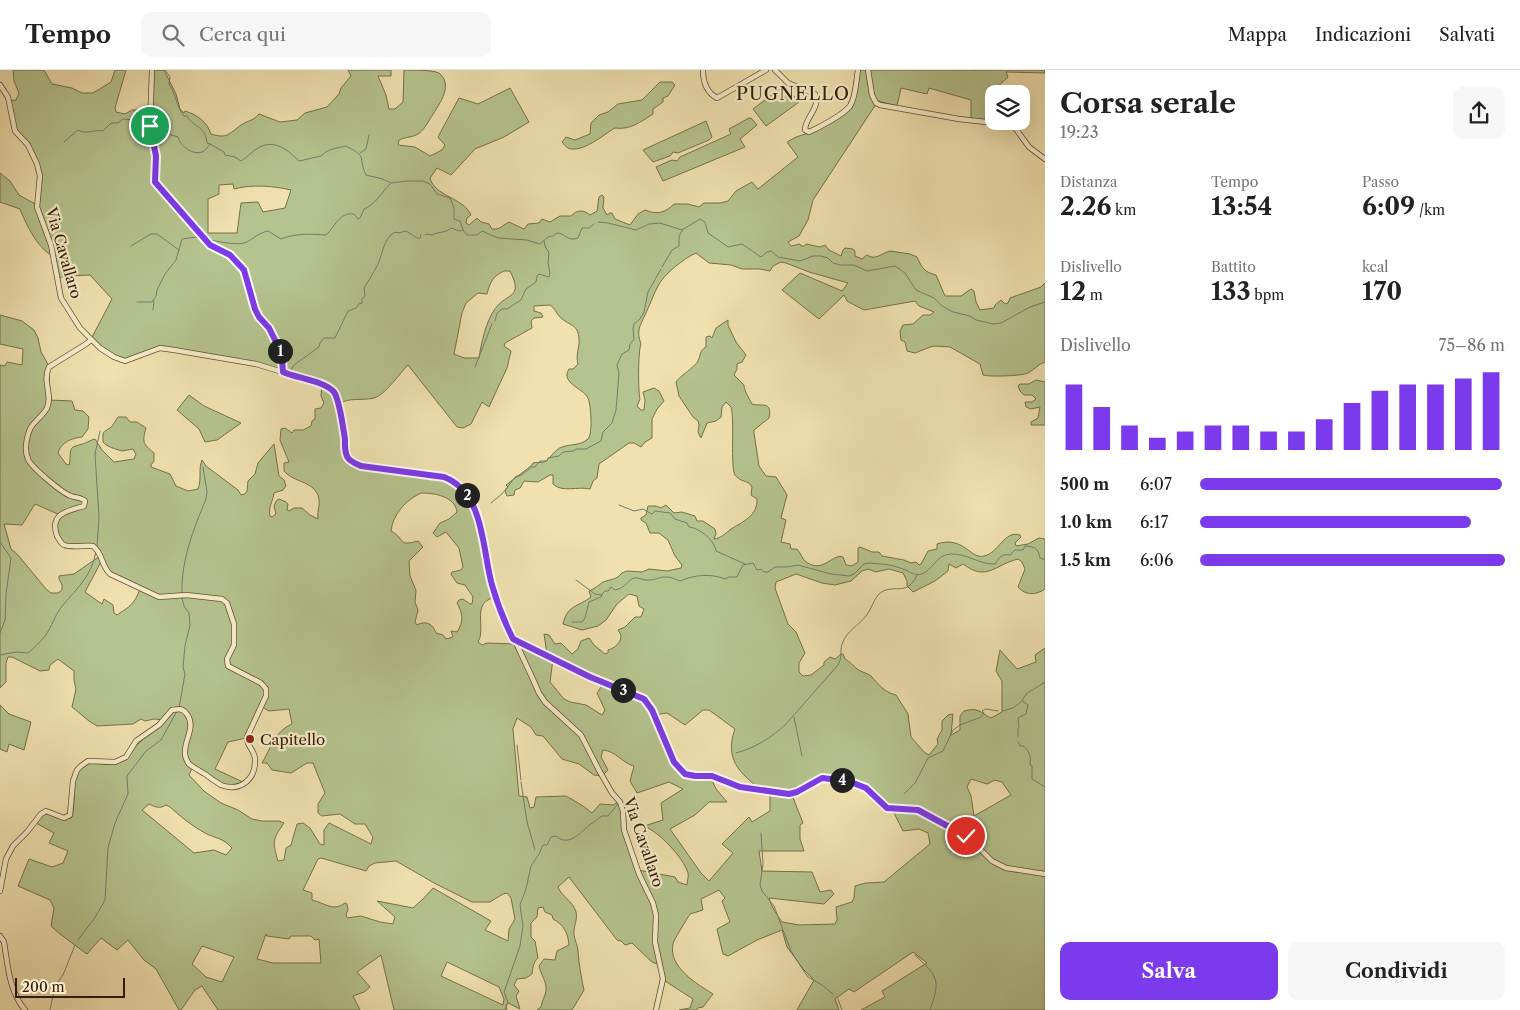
<!DOCTYPE html>
<html lang="it">
<meta charset="utf-8">
<style>
:root{--surface:#fff;--page:#f6f6f6;--text:#222;--muted:#767676;--line:#e0e0e0;--accent:#7c3aed}
body{margin:0;font-family:"Libre Caslon Text",serif;background:var(--page);color:var(--text);height:100vh;display:flex;flex-direction:column;font-size:19px;white-space:nowrap}
*{box-sizing:border-box;margin:0}
p{font-size:16px;color:var(--muted)}
.icon{flex:none;width:28px;height:28px;fill:none;stroke:currentColor;stroke-width:2;stroke-linecap:round;stroke-linejoin:round}
.map{position:relative;flex:1;overflow:hidden}
.side{display:flex;flex-direction:column;background:var(--surface);width:475px}
.side>*{flex:none}
.controls{position:absolute;left:985px;top:15px;display:grid;gap:10px}
.controls a{display:grid;place-items:center;width:45px;height:45px;border-radius:10px;background:var(--surface);box-shadow:0 5px 20px #0002;font-size:25px}
.scale{position:absolute;left:15px;bottom:12px;width:110px;box-sizing:border-box;padding-left:5px;border:2px solid #371c01;border-top:0;font-size:14px;line-height:18px;white-space:nowrap;color:#371c01;-webkit-text-stroke:4px #f5eccb;paint-order:stroke}
.pin{position:absolute;display:grid;place-items:center;width:42px;height:42px;color:#fff;margin:-21px;border:2px solid #fff;border-radius:50%;box-shadow:0 1px 5px #0007}
.km{position:absolute;width:25px;height:25px;margin:-12px;border-radius:50%;background:#222;color:#fff;font-size:14px;line-height:25px;text-align:center}
.round{display:grid;place-items:center;flex:none;width:52px;height:52px;border-radius:10px;background:var(--page)}
.head{display:flex;align-items:center;justify-content:space-between;height:85px;padding:0 15px}
h1{font-size:28px;font-weight:800;line-height:38px}
.stats{display:grid;grid-template-columns:repeat(3,1fr);gap:8px;height:85px;padding:5px 15px}
.stats div{display:grid;align-content:center}
.stats b{font-size:25px;font-weight:800}
.stats small{font-size:14px;font-weight:400}
.stats p{font-size:14px}
.chart{height:140px;padding:10px 15px}
.chart p{display:flex;justify-content:space-between}
.chart svg{width:100%;height:90px;margin-top:5px;stroke:var(--accent);stroke-width:6}
.primary-button{display:flex;gap:10px;margin-top:auto;padding:10px 15px}
.primary-button a{flex:1;height:58px;border-radius:10px;background:var(--accent);color:#fff;font-size:20px;font-weight:800;line-height:58px;text-align:center}
.primary-button a+a{background:var(--page);color:var(--text)}
ul{padding:0 15px;list-style:none;font-size:16px}
li{display:grid;grid-template-columns:80px 60px 1fr;align-items:center;height:38px}
li i{height:12px;border-radius:6px;background:var(--accent)}
header{display:flex;align-items:center;gap:30px;box-sizing:border-box;height:70px;padding:0 25px;background:var(--surface);border-bottom:1px solid var(--line)}
header strong{font-size:24px}
nav{display:flex;gap:28px;margin-inline-start:auto;font-size:18px}
.search{width:350px;height:45px;background:var(--page);display:flex;align-items:center;gap:12px;box-sizing:border-box;padding:0 18px;border-radius:10px;color:var(--muted);font-size:19px}
main{display:flex;flex:1;min-height:0}
.map>svg:first-child{display:block}
.green{fill:#b5c38e;stroke:#767048;fill-rule:evenodd}
.lines{fill:none;stroke-linecap:round;stroke-linejoin:round}
.stream{stroke:#757b6e;stroke-width:1}
.tertiary-casing{stroke:#654d2c;stroke-width:6}
.tertiary{stroke:#f5eccb;stroke-width:4.5}
.route-casing{stroke:#fff;stroke-width:10}
.route{stroke:#7c3aed;stroke-width:6}
.poi-dot{fill:#8f2418;stroke:#f5eccb;stroke-width:2}
.labels{text-anchor:middle;dominant-baseline:central;stroke-width:4.5;stroke-linejoin:round;paint-order:stroke}
.street-label{font-size:15px;fill:#371c01;stroke:#f5eccb}
.poi-label{font-size:15px;fill:#371c01;stroke:#f5eccb;text-anchor:start}
.quarter-label{font-size:18px;letter-spacing:1px;fill:#371c01;stroke:#f5eccb}
</style>
<header>
<strong>Tempo</strong>
<div class="search"><svg class="icon" aria-label="search" viewBox="0 0 24 24"><circle cx="10" cy="10" r="6"/><path d="M15 15l6 6"/></svg>Cerca qui</div>
<nav><a>Mappa</a><a>Indicazioni</a><a>Salvati</a></nav>
</header>
<main>
<div class="map">
<svg width="1045" height="940" viewBox="0 0 1045 940">
<rect width="100%" height="100%" fill="#f0e1af"/>
<filter id="stains"><feTurbulence type="fractalNoise" baseFrequency=".004" numOctaves="4"/><feColorMatrix values="0 0 0 0 .2 0 0 0 0 .09 0 0 0 0 .02 0 0 0 .5 -.17"/></filter>
<radialGradient id="worn" r=".72"><stop offset=".6" stop-color="#630" stop-opacity="0"/><stop offset="1" stop-color="#630" stop-opacity=".3"/></radialGradient>
<g class="green">
<path d="M13,0H44L52,14L72,18L82,23H93L111,12L115,0H126L115,38L116,42L125,44L132,40H139L150,47L151,0H164L176,24L180,39L184,43L185,41C198,45 207,52 211,64C227,69 229,64 241,55C248,50 252,52 259,44L280,52L297,50L305,43L327,37L339,24L341,18L351,6L348,0H391V6H378L386,25L389,39H395L403,32L404,0C412,0 433,0 439,3C455,16 437,37 430,49C427,54 423,61 418,64C414,67 405,67 399,70L398,75L415,77L430,86L442,80L445,75L438,67L459,28L478,34L510,18L529,52L504,67L475,79L451,105L437,98L430,108C435,127 463,127 471,145L467,148L466,153L469,155L477,148L481,152L489,154L492,159C500,160 503,155 509,152L524,159L528,154L539,153L542,149L550,152L560,146H571C577,140 583,139 590,145L597,141L599,127L602,125L604,127L603,138L607,145L610,143H612L615,149L630,155L638,144L645,140C657,145 665,143 674,134H688L699,137L704,133H720L728,131L736,121L752,112L758,119L798,87L787,72L796,67L812,62L852,36L860,0H1045V3L1006,2L1008,7L995,19L1000,24H994V49H971V30L929,18L927,24L901,18L897,36L878,31L813,130L808,150L799,166L788,172L791,176L800,174L801,176H804L806,174L820,177L825,175L829,180L841,186L843,180L845,178L853,179L855,181V186L862,189L867,185C875,191 882,183 890,181L910,184L917,187C922,198 924,202 936,205L945,226H961L971,219L974,221L976,232L980,240L994,238L995,235L1001,230L1005,234L1008,233L1010,228L1041,217L1045,213V292C1038,294 1034,300 1028,303C1022,306 989,307 983,305L980,294L950,277L933,276L915,283L907,281L905,272L901,270L900,261L903,255L913,254L923,245H930L934,242L919,236L915,231L864,240L847,231L844,225L819,249L782,220L800,203L842,221L848,213L809,202L786,193L781,192L773,196L770,201L760,199H742L731,195L709,193L696,183C684,188 663,205 658,216C653,225 650,235 645,245C640,256 636,261 641,274C638,281 638,321 640,329L637,336L641,340H644L645,330L643,322L654,318L659,321L664,331L657,339L652,349V368L645,372L641,377L634,373H629L599,394L597,408L593,411L590,419C578,416 562,423 553,414V405H550L538,412L524,411L520,418L515,420L514,425L507,426L505,421L508,417L506,415L531,396L533,393C536,392 542,393 544,392C551,388 555,379 562,377C570,374 580,376 588,369C593,364 591,335 588,328C583,318 560,313 569,299H573L578,294C576,287 578,281 579,274C580,253 570,257 560,247C556,243 555,238 550,235L534,236V241L541,243L543,247L534,248L531,251L532,258L505,273L504,276L511,281L507,298L489,337L482,332L471,354L463,358L457,357L408,295C399,304 385,325 374,328C362,331 348,327 339,334L346,383L358,394L441,407L461,419L473,433L482,458L490,503L498,527C469,530 487,558 478,572L482,575L487,573L515,574L514,570L547,584L544,564L549,565L555,574L561,573L572,584L578,579L581,571L589,568L594,575L605,584L608,583V580C615,578 621,573 621,565L618,560L625,557L635,547H641L644,539L639,536L637,526L629,524L617,534L606,550L598,556L582,560L563,554C567,535 578,537 591,527L589,521C594,519 599,515 603,512C611,509 616,510 622,503L627,501L642,502L649,499L667,501L681,498L682,495L675,486L668,470L659,463H650L646,453L641,450V448L646,445L648,436H656L661,438L666,435L674,443L682,442L695,446L697,451H703L715,459L716,464L714,469C721,468 725,464 731,459C743,452 758,445 757,429L751,425L752,417L749,413C744,411 739,410 735,405C730,397 735,350 731,337L726,332L722,337L721,347L716,351L707,353L701,368L698,362L699,355L698,351L693,347L679,326L676,312C681,305 694,298 698,291C701,285 699,281 706,277V267L710,266L712,268L716,258L728,250V255L736,272L746,285L742,292L737,294V299L734,305L744,315C744,321 749,328 752,334C760,337 773,330 769,348L754,360V363L759,396L766,406L776,407L787,425L781,448L786,450L781,472L790,474L791,479H797C801,483 802,489 806,492C824,504 832,483 843,487L846,495L852,496L858,492V478L860,477L872,482H879L882,486L904,490L911,493L916,492L919,495L921,494L928,481L937,479V474C963,465 971,490 984,486C999,483 1004,460 1020,465L1021,467L1015,473L1016,476L1028,474L1039,468L1045,469V519C1036,525 1026,526 1018,517L1025,499L1022,492L1018,489C994,495 987,512 963,494L956,498L949,494L948,501L935,511L913,522L907,516V511L903,503L889,499L876,502L868,499L862,501L851,511L835,515L822,513L796,504L776,512L775,518L788,554L796,562L805,583L799,593V602L803,606L811,605L824,595V592L830,587L835,589L841,584H843L845,589C851,593 852,594 857,599C861,602 867,603 871,606C879,615 884,622 896,625L908,644L911,667L924,682L929,685L938,674L937,669L942,660V651L948,645L953,644L951,665L960,660V646L964,641C968,640 973,639 976,640C982,641 985,646 991,648L1002,642V611L996,601L1000,580L1017,599L1036,592L1035,585L1045,578V940H861L885,927L882,921L927,893L913,882L854,922L849,919L835,929L839,940H797L814,910L804,900L787,877L782,860L757,870L728,886L723,884L717,859L730,852L722,831L725,828L719,820L701,829L703,840L690,844C687,849 673,871 673,874C668,897 697,914 713,924L703,937L698,938L696,940H679L690,938L693,929L665,911L660,895L652,892L632,873L625,875L621,871L617,870L569,807L558,817C561,826 573,831 576,842C578,850 573,857 574,865C575,871 578,876 578,881C579,894 581,907 584,920L572,940H537L541,937C542,931 545,926 546,921C547,912 541,905 539,896L544,889L555,890L557,881L569,875C568,863 564,855 553,849L552,845L545,842L543,837L538,838L537,847L531,853V867L535,871L538,888C533,892 533,898 532,904L526,908L517,909L514,915L519,921L516,926L520,939L508,933L506,935L507,940H394L381,885L357,902L370,917L364,922L353,926L360,940H218L202,916L195,920L181,940H179L156,899L144,890L128,870L117,880L101,868L87,884L60,864L51,856L54,838L50,830L18,816L29,789L52,797L63,793L68,781L49,773L54,763L36,753L45,743L62,749L71,748C77,734 71,716 78,702C87,686 104,698 117,693C128,690 132,680 139,673C147,664 157,660 165,650L154,649L145,651L141,649L133,654L97,656L89,651L72,637L76,619L74,610V601L58,589L50,595L49,600L40,601L12,587H8L6,593V612L0,618V295L5,296L7,292L22,295L23,279L0,274V245L22,251L34,260L38,268L41,282L49,296V330L72,331L75,340L83,341L89,347L88,359L82,367C72,368 61,372 58,383L66,394L69,395C71,390 69,381 72,378C73,376 77,376 79,375C85,374 90,370 95,369L102,380L114,392L134,389L136,384L133,379L122,381C116,379 107,377 103,372C103,361 102,363 110,358C113,356 116,350 118,347H126L130,352H137L146,358C142,372 143,374 154,383V391L151,395V397L170,404L176,416L188,421L198,419C202,409 198,399 202,390L206,396L238,420L241,425L245,424L247,421L248,411L255,404L258,393L274,374L279,406L284,410L286,416L283,420L274,423C273,431 268,437 270,446L272,447L276,444L274,436L276,431L279,429L286,432L288,434L287,440L289,441L294,438H302L310,445L318,449C317,442 320,436 319,429C316,411 294,413 284,401V393L289,392L280,370L281,359L285,358L292,363L294,360H303L311,356L312,351L315,349V339L321,338L324,333L321,326L322,313L270,298L165,278L125,290L117,289L90,271L112,229L90,205L64,206L58,209L55,187C38,180 27,156 20,139L0,132V103L10,111L19,125L37,135L41,115L33,84L16,61L8,31L16,30L19,23L14,11ZM233,114L234,119C252,114 274,116 291,120L285,138L263,142L258,132L241,133L237,163H208V129L219,124V115ZM504,201H510C524,229 507,222 495,239C486,251 481,274 479,288H464L454,284L462,243L466,233L478,223L487,224C490,212 493,206 504,201ZM421,423C434,423 455,426 457,442L449,449L440,453L433,463L437,467L446,462L459,478L463,497L461,500L452,502L451,504L457,513L465,515L473,527L472,534H470L463,529L459,530L457,533C463,544 464,551 457,562L451,561L453,567L446,569L443,565L436,563C433,554 426,550 417,555L415,552L418,540L415,532L416,520L410,506L409,491L423,477L418,471C397,477 406,469 391,461C393,444 406,430 421,423ZM35,434L60,445L56,455L61,472L69,476H92L100,486L74,504L59,506V509L62,515V520L58,523H51L46,519L18,485L11,479L4,454L22,455ZM102,490L106,502L140,519C134,535 130,536 117,545L114,543L113,535L104,529L102,534L85,522ZM553,589L603,614L597,623L605,640L602,645L586,635L570,632L564,629L550,612ZM262,637L269,641L289,639L292,654C275,661 271,678 262,693H267L272,700L291,703L307,693H313L325,723L318,734V743L322,746L340,744L355,754H365L373,767L371,774L329,753L324,760V775L320,774L310,758L303,753L297,754L291,775L286,778L284,790L278,791C272,771 273,769 284,753L279,751H262L252,749L238,740L221,733L204,721L189,705L192,698C208,707 227,722 245,713L215,699L228,672L246,668ZM703,640H709L735,659C728,678 731,693 746,707C751,712 755,713 756,719L770,721V741L752,752L749,747L722,774L733,783L709,811L701,803L670,759L695,745L709,732H727L716,719L710,706L684,702L676,694L654,645L667,643L685,655ZM517,648L531,657L536,665L543,666L562,689L579,694L594,705L602,706L608,700L601,687L603,680C616,681 622,693 634,696L630,711L637,723L669,712L683,719L661,733L663,750L644,756C659,762 683,787 688,803C689,806 687,811 687,815L678,812L675,807L638,800L625,760L620,731L613,735L600,734L592,743C584,736 575,731 566,726L536,727L534,737L530,738L527,727L519,726L513,659ZM828,709C861,714 864,715 889,738L892,739L903,761L919,759L928,763L930,774L884,812L866,813L855,816L854,828L852,832L836,837L837,850L835,854L799,855L782,852C777,845 771,836 769,828L824,834L834,824L831,820L820,822L812,802L762,801L759,781H804L800,769V755L803,753L792,725ZM971,709L987,714L995,710L1002,712L1011,725L974,746L971,726L967,717ZM149,734C155,737 160,739 166,735L170,737C181,747 192,756 205,763C216,769 222,767 232,778L226,785L214,780L194,783L142,740ZM321,788L366,801L369,796L375,793L396,791L436,814L472,832H490L503,824L507,823L511,828L515,849L509,859L508,871L485,860L491,851L433,818L423,829L413,838L377,831L395,847L393,854L380,852L361,846L347,848L346,844L348,840L347,834L345,833C333,842 325,833 312,830V823L303,820L318,789ZM266,864L267,866L289,869L291,866H311L315,870L319,869L321,893H273L257,889ZM202,876L234,887L222,912L206,907L192,894ZM447,892L499,917L504,929L503,935L441,906Z"/>
<path d="M660,12H672L675,15L668,26L663,28V32L653,39V44C640,52 631,60 615,58C604,64 582,84 568,78C566,77 564,74 562,72L566,67L575,70L590,64L591,53L599,45L608,42L618,34L642,30Z"/>
<path d="M785,15L799,32L766,56L753,39Z"/>
<path d="M749,48H751L757,55L740,69L745,77L663,111L656,97L672,90L677,91L680,87L731,64L729,59Z"/>
<path d="M706,51L712,67L709,70L678,83L673,82L670,86L653,92L643,80Z"/>
<path d="M1036,310L1045,312V355H1031V352L1038,348L1040,337L1031,339L1026,337L1025,332H1032L1036,329L1032,325H1024L1020,321L1018,316L1020,314H1029Z"/>
<path d="M189,325L204,336L241,353L217,370L205,372L199,359L177,340Z"/>
<path d="M0,635L9,644L31,652L24,680L9,674L7,682L0,679Z"/>
</g>
<g class="lines">
<g class="stream">
<path d="M165,0L170,7L169,14C176,24 176,36 184,46H187C195,59 205,55 207,73L210,74"/>
<path d="M974,0H976"/>
<path d="M152,51L168,64L178,67C180,76 194,87 204,81C207,79 208,76 210,74L224,82L225,85L235,87L241,91C248,87 253,80 260,77C275,69 289,81 299,91L321,86C327,79 337,78 346,76C369,88 357,86 366,105L383,109L391,113L407,111H423L430,114L437,124L450,128L454,138V149L460,151L463,160L467,165H477L482,161L498,168L527,170L540,174L548,167L553,166L557,163C566,163 566,172 578,168L582,158H589L594,154"/>
<path d="M64,72L78,60C87,65 94,59 103,61L111,53H118L123,49L133,50L139,47L147,48"/>
<path d="M360,83L366,79L369,65"/>
<path d="M598,152L608,153L636,160L649,154L660,153L682,160L700,149L705,152L708,163L728,177L742,174L761,187L767,182L771,181L778,187L800,191L813,186H821L828,188L833,193L840,195H854L867,201L895,196L905,203L916,220L934,228L942,236L953,242L970,246L976,250L985,252L993,254L1001,253L1030,237L1045,232"/>
<path d="M425,165L427,164L432,165C438,161 445,164 451,158L460,161L463,160"/>
<path d="M209,171L211,170C219,172 240,176 247,172C254,168 259,163 268,161L281,169C296,163 311,164 326,165C335,157 339,142 354,144L358,149L360,148L364,139C376,134 381,123 390,114"/>
<path d="M131,176L151,164H157L179,180"/>
<path d="M662,197L672,180L679,176V166L682,161"/>
<path d="M137,232H152L156,226L157,220L165,204L176,190L182,169L196,167L200,169"/>
<path d="M153,240L154,231"/>
<path d="M495,251L497,243L502,239H507L521,230L526,219L536,212L537,206L539,204L549,207L550,204L548,192L549,183L545,176L544,171"/>
<path d="M475,297L492,254"/>
<path d="M291,300L294,295L319,277L320,273L324,268H335L348,241L356,238L359,234L362,233V229L365,226L364,218C368,212 375,200 378,194C383,183 383,169 395,162L398,163L406,161L417,168H420L421,165"/>
<path d="M491,433L502,424L516,406H520L532,397H535L540,391H547L548,388L559,386L563,382L573,381L577,379H586L601,371L603,362L612,353L616,340L619,303L617,295L622,284L629,280L630,274L634,269L633,259L634,254L640,249L644,242L648,222L661,199"/>
<path d="M619,435L634,441L643,439L652,444L655,441L670,443L675,449L687,453L689,457C700,458 715,471 716,481L745,494"/>
<path d="M0,472L11,488L6,524L5,550L0,563"/>
<path d="M97,476L99,447L95,384L100,361"/>
<path d="M576,510L595,524L601,525L605,521H608L611,517L615,520C626,518 629,509 634,508C638,507 642,510 646,510C659,511 661,502 680,511C694,505 710,503 725,509L729,507H737L743,495L753,493L757,500L761,499L764,502H768L775,497H787L798,495L831,504L849,506L854,504L864,494L869,493C879,494 890,494 900,498C906,499 915,507 922,504C932,500 937,485 950,484C967,483 980,495 995,494C999,488 1002,483 1010,485L1015,480H1023L1025,476C1035,477 1038,478 1040,488L1045,490"/>
<path d="M182,522C181,490 194,458 206,429L207,422L203,397"/>
<path d="M572,552H582L585,548L589,532L601,527L602,525"/>
<path d="M0,585L16,582L28,583C34,578 40,572 45,566C52,557 55,544 63,535C78,517 91,507 96,482"/>
<path d="M179,638L185,604L183,597L185,576L190,555L189,543L184,536L182,528"/>
<path d="M1003,641L1013,638L1021,632"/>
<path d="M794,647L802,686"/>
<path d="M1018,667V659L1019,657L1018,648L1026,644L1028,635L1022,631L1026,624L1045,612"/>
<path d="M1018,672L1020,676H1023C1030,681 1031,687 1030,695L1032,696V709L1045,717"/>
<path d="M517,675L521,710"/>
<path d="M736,683C755,678 771,668 786,654L838,595C843,587 839,580 843,572C847,561 859,555 866,546C871,540 873,531 878,525C892,511 907,529 917,505"/>
<path d="M521,712L527,752L535,780"/>
<path d="M904,724L915,713L928,688L943,681L953,660L960,655L981,647L984,643L982,641L986,639L998,641"/>
<path d="M761,763L763,794L760,815L762,821L774,836L791,881L803,900L808,907L822,915L833,924"/>
<path d="M78,870L94,849L105,830L108,778L115,753L128,724L127,706L146,681L161,670L177,641"/>
<path d="M915,885C938,907 941,909 930,940"/>
<path d="M838,929L842,940"/>
<path d="M50,940L55,916L63,905L75,875"/>
<path d="M505,940L508,932L504,922L520,876L523,856L520,835L526,819L531,796L539,784L543,775H547L551,767L556,766C570,778 581,761 591,754C596,750 598,750 601,746H608L618,734"/>
</g>
<defs>
<g id="tertiary">
<path d="M152,0L150,56L156,86L155,112L210,175L230,185L244,200L255,239L259,247L269,258L277,274L282,289L283,302"/>
<path d="M703,0C703,12 706,22 717,28L766,0"/>
<path d="M775,0L788,13L815,24C821,38 805,47 805,60L809,62C820,57 843,45 850,36C856,27 856,11 858,0"/>
<path d="M868,0L872,25L876,33L880,35L959,49L1013,55L1029,77L1045,89"/>
<path d="M0,15L8,27L15,61L28,75L37,94L40,106L37,137L51,175L61,228L80,258L100,278L114,287L125,291L160,278L174,280L256,294L325,315L334,322L337,331L347,386L361,396L444,407C487,424 480,483 493,518C506,555 524,588 539,623L545,632L581,665L600,702L612,723L620,732L623,741L624,760L639,804L653,833L656,845L655,872L663,909L656,940"/>
<path d="M513,569L590,607L644,629L652,639L674,692L685,704L695,706H712L740,717L784,724L797,722L822,708L848,711L866,718L887,738L918,740L970,769L992,791L1006,798L1045,804"/>
<path d="M0,821L6,789L13,776L27,762L41,744L46,741L64,748L70,745L73,711L77,700L81,696L88,691L115,692L126,687L136,671L159,655L172,640C178,639 182,638 186,643C197,656 184,670 185,683C185,688 187,691 189,694C194,698 200,701 205,704C210,708 216,712 221,715C240,722 255,710 255,691C256,681 246,676 247,667L266,626V619L261,613L228,596L227,589L234,575V554L227,533L222,529L186,525L159,527L110,504C100,494 104,485 93,476C85,475 72,478 64,475C61,474 59,469 57,466C49,443 68,441 84,436L85,431C81,427 76,428 71,426C62,423 31,397 28,389C24,380 27,367 30,359C34,351 43,346 47,338C53,325 42,312 49,297L86,274L91,270"/>
<path d="M0,866L4,872C8,896 9,921 25,940"/>
</g>
</defs>
<use href="#tertiary" class="tertiary-casing"/>
<use href="#tertiary" class="tertiary"/>
</g>
<g class="lines">
<defs>
<path id="route" d="M150,56L156,86L155,112L210,175L230,185L244,200L255,239L259,247L269,258L277,274L282,289L283,302C296,308 325,311 334,322C340,331 343,358 345,369C345,375 344,382 348,388C351,392 357,394 361,396L444,407C485,423 482,480 492,515C497,533 505,553 513,569L590,607L644,629L652,640L674,692L685,704L695,706H712L740,717L789,724L797,722L822,708L848,711L866,718L887,738L918,740L966,766"/>
</defs>
<use href="#route" class="route-casing"/>
<use href="#route" class="route"/>
</g>
<circle class="poi-dot" cx="250" cy="669" r="5"/>
<g class="labels">
<g class="street-label">
<text transform="translate(64 183) rotate(74)">Via Cavallaro</text>
<text transform="translate(644 772) rotate(71)">Via Cavallaro</text>
</g>
<g class="poi-label">
<text x="260" y="669">Capitello</text>
</g>
<g class="quarter-label">
<text x="793" y="24">PUGNELLO</text>
</g>
</g>
<rect width="100%" height="100%" filter="url(#stains)"/>
<rect width="100%" height="100%" fill="url(#worn)"/>
</svg>
<div class="controls">
<a><svg class="icon" aria-label="layers" viewBox="0 0 24 24"><path d="M12 4l9 5-9 5-9-5zM3 14l9 5 9-5"/></svg></a>
</div>
<div class="scale">200 m</div>
<div class="pin" style="left:150px;top:56px;background:#1e9e55"><svg class="icon" aria-label="arrive" viewBox="0 0 24 24"><path d="M6 21V4h12l-3 4 3 4H6"/></svg></div>
<div class="pin" style="left:966px;top:766px;background:#d93025"><svg class="icon" aria-label="check" viewBox="0 0 24 24"><path d="M5 12l5 5 9-10"/></svg></div>
<b class="km" style="left:280px;top:281px">1</b>
<b class="km" style="left:467px;top:425px">2</b>
<b class="km" style="left:623px;top:620px">3</b>
<b class="km" style="left:842px;top:710px">4</b>
</div>
<section class="side">
<div class="head"><div><h1>Corsa serale</h1><p>19:23</p></div><a class="round"><svg class="icon" aria-label="share" viewBox="0 0 24 24"><path d="M12 15V3M7 8l5-5 5 5M5 13v7h14v-7"/></svg></a></div>
<div class="stats">
<div><p>Distanza</p><b>2.26<small> km</small></b></div>
<div><p>Tempo</p><b>13:54</b></div>
<div><p>Passo</p><b>6:09<small> /km</small></b></div>
</div>
<div class="stats">
<div><p>Dislivello</p><b>12<small> m</small></b></div>
<div><p>Battito</p><b>133<small> bpm</small></b></div>
<div><p>kcal</p><b>170</b></div>
</div>
<div class="chart"><p><span>Dislivello</span>75–86 m</p>
<svg viewBox="0 0 160 44" preserveAspectRatio="none"><path d="M5 44V12M15 44V23M25 44V32M35 44V38M45 44V35M55 44V32M65 44V32M75 44V35M85 44V35M95 44V29M105 44V21M115 44V15M125 44V12M135 44V12M145 44V9M155 44V6"/></svg>
</div>
<ul>
<li><b>500 m</b>6:07<i style="width:99%"></i></li>
<li><b>1.0 km</b>6:17<i style="width:89%"></i></li>
<li><b>1.5 km</b>6:06<i style="width:100%"></i></li>
</ul>
<div class="primary-button"><a>Salva</a><a>Condividi</a></div>
</section>
</main>
